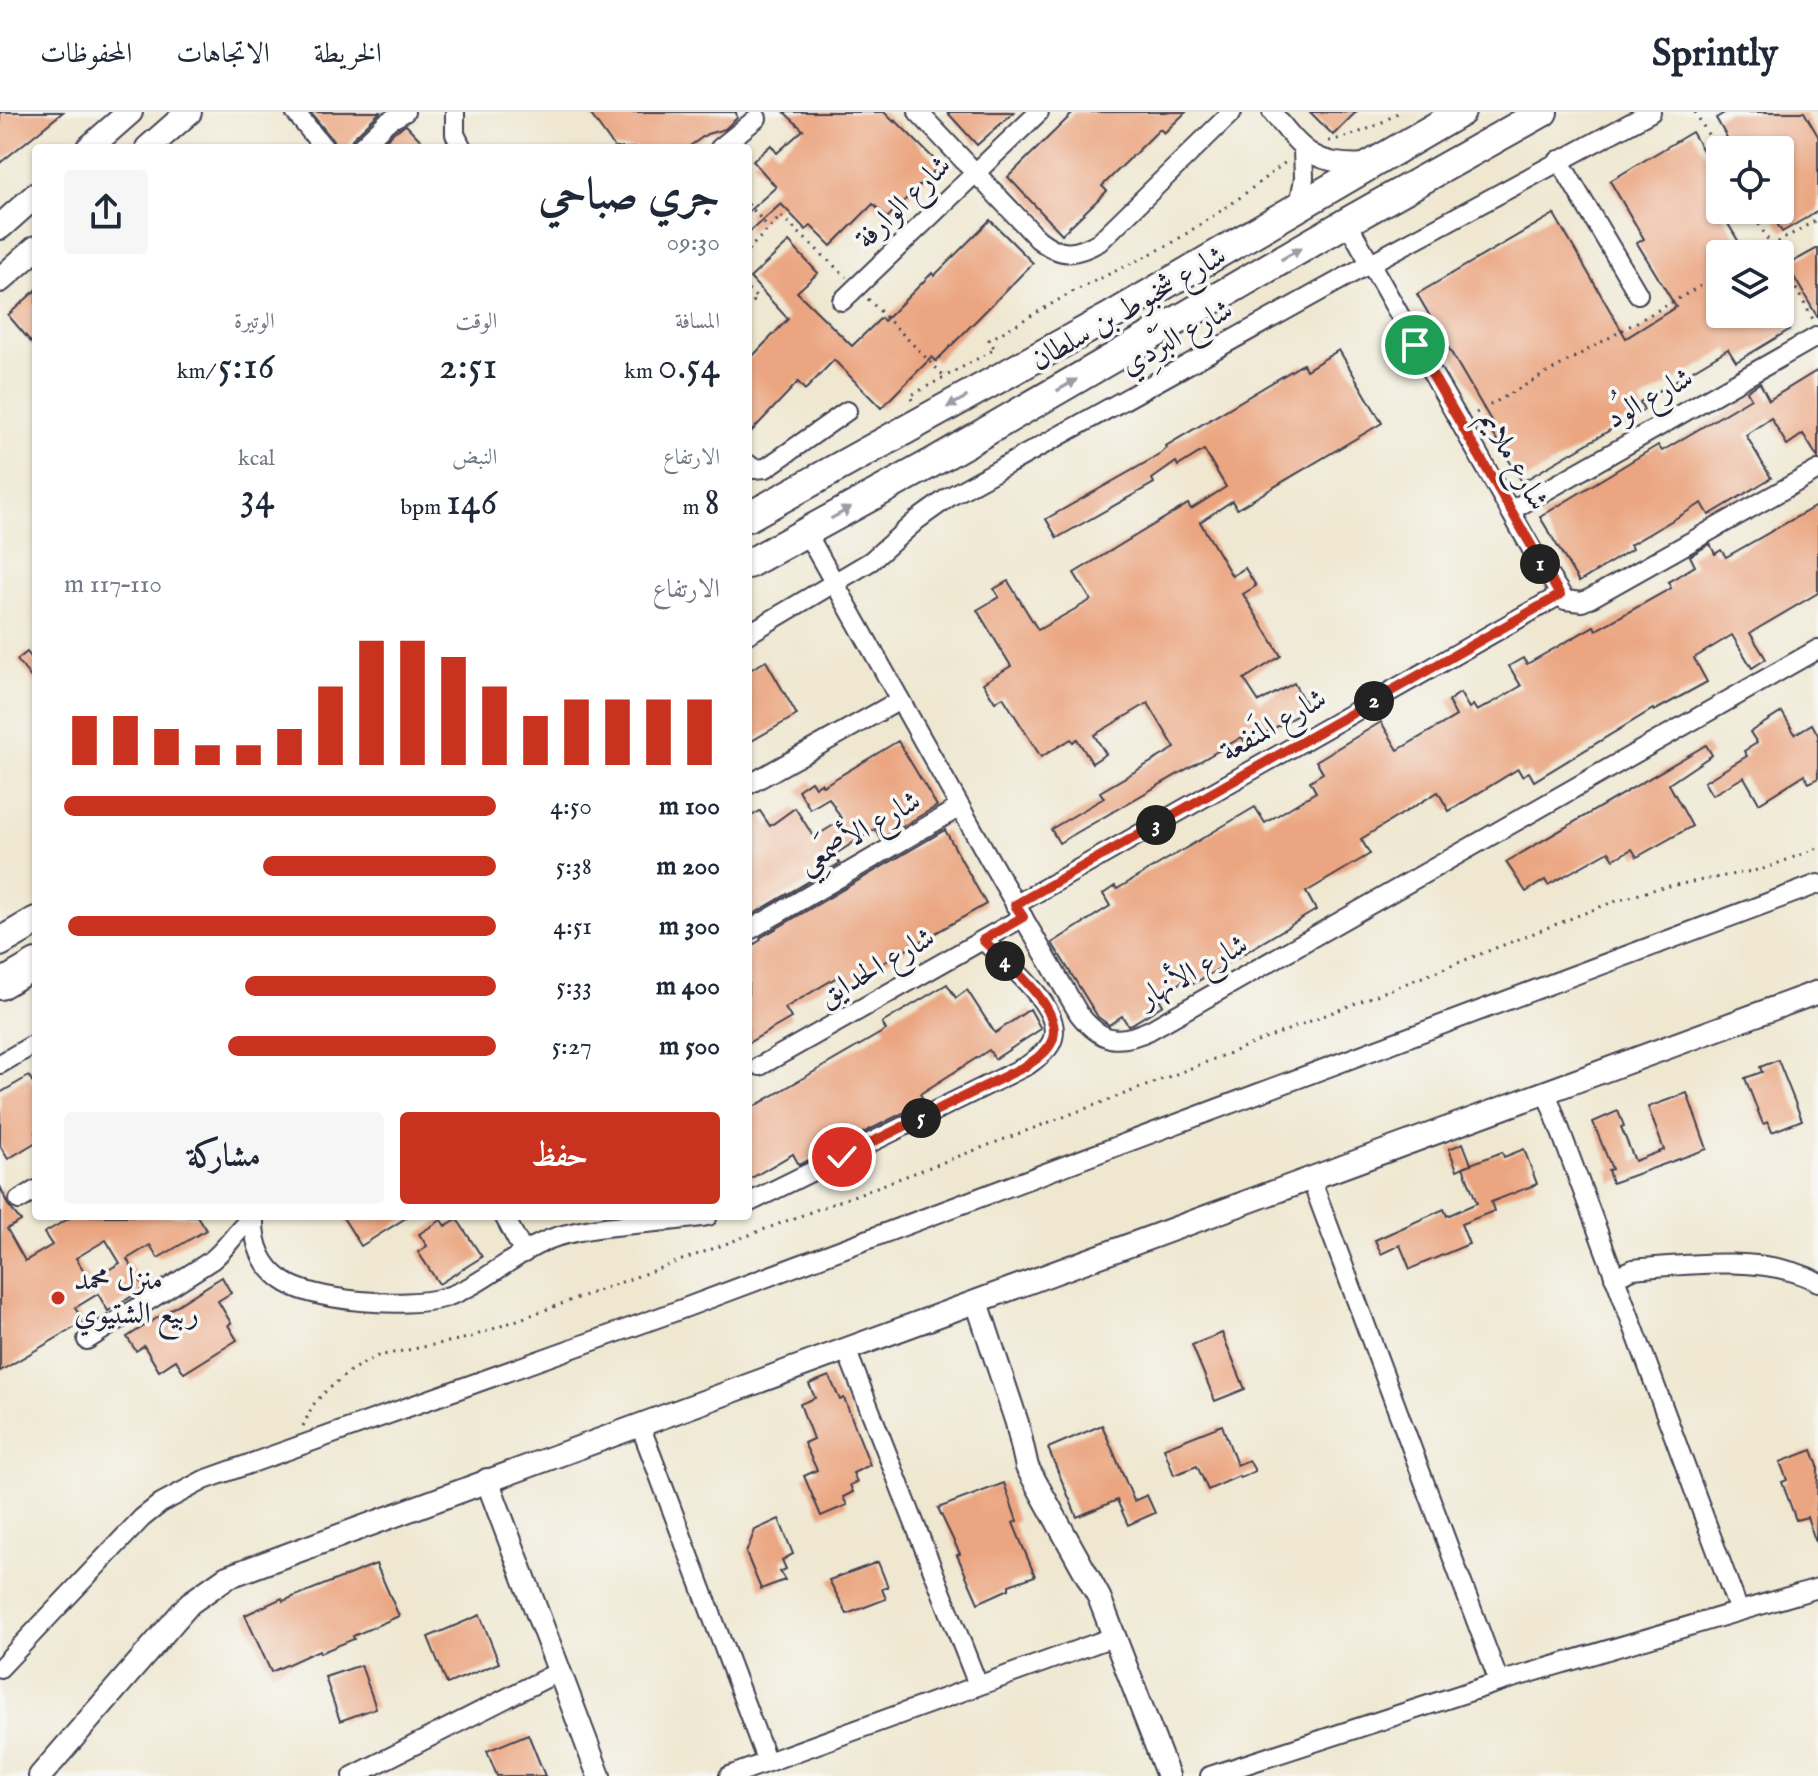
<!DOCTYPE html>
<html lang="ar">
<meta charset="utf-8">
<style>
:root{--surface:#fff;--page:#f6f6f7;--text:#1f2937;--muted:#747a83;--line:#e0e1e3;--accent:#c8321e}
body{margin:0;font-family:"IM FELL English",Amiri,serif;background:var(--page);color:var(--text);direction:rtl;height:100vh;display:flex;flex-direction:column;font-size:30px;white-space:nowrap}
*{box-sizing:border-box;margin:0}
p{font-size:26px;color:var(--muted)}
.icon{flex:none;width:44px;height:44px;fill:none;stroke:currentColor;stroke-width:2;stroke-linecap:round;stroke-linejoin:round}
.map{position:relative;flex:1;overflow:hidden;direction:ltr}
.drawer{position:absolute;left:32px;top:32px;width:720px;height:1076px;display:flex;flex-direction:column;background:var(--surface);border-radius:8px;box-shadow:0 2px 6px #0004;direction:rtl}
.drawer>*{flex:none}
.buttons{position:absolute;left:1706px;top:24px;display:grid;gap:16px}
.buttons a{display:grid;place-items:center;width:88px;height:88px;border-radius:8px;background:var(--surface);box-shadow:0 2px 6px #0004;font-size:40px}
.pin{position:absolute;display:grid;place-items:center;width:68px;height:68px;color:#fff;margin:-34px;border:4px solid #fff;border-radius:50%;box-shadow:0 2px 8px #0007}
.km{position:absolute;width:40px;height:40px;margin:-20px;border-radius:50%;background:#222;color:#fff;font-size:22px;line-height:40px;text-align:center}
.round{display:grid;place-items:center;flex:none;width:84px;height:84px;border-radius:8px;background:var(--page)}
.overview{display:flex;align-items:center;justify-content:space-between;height:136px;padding:0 32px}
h1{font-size:44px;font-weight:600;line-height:60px}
.figures{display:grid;grid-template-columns:repeat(3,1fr);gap:12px;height:136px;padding:8px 32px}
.figures div{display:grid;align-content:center}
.figures b{font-size:40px;font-weight:600}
.figures small{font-size:22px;font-weight:400}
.figures p{font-size:22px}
.chart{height:224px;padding:16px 32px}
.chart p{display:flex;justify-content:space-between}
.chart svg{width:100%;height:144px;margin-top:8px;stroke:var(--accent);stroke-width:6}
.action{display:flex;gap:16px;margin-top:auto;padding:16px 32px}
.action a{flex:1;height:92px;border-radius:8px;background:var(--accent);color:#fff;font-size:32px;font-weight:600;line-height:92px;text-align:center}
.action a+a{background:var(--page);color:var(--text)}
ul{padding:0 32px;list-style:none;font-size:26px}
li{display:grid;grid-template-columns:128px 96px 1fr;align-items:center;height:60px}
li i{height:20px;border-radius:10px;background:var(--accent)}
header{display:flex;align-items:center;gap:48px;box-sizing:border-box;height:112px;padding:0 40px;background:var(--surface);border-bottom:2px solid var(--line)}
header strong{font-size:38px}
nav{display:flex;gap:44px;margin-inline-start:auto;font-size:28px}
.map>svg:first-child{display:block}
.building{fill:#eba681;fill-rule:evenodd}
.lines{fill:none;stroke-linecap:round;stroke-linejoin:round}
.minor-casing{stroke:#414051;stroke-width:22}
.tertiary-casing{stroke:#414051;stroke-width:26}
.secondary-casing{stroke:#414051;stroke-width:28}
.primary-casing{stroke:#414051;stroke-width:32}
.path{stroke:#414051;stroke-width:3;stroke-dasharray:2 6;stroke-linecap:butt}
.minor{stroke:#fff;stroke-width:18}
.tertiary{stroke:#fff;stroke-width:22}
.secondary{stroke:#fff;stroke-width:24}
.primary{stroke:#fff;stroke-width:28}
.oneway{fill:#9c9ca7}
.route-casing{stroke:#fff;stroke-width:16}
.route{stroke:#c8321e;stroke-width:10}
.poi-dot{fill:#c8321e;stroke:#f6f6f2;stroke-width:3}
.labels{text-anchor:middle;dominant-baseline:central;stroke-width:7;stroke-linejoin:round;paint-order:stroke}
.street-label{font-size:30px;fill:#22223b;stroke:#f6f6f2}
.poi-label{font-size:30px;fill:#22223b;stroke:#f6f6f2;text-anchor:start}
</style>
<header>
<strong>Sprintly</strong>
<nav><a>الخريطة</a><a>الاتجاهات</a><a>المحفوظات</a></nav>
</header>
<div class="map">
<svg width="1818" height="1664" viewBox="0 0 1818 1664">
<rect width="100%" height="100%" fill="#f6f6f2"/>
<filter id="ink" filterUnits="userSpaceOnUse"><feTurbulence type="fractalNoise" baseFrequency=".0125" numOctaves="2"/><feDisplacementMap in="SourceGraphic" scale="16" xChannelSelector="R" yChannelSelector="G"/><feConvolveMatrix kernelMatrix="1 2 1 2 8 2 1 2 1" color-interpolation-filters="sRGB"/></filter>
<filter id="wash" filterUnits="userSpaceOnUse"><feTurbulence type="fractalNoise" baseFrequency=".006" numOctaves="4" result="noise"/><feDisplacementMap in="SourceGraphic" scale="32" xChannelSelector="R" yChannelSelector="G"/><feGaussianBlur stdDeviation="1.8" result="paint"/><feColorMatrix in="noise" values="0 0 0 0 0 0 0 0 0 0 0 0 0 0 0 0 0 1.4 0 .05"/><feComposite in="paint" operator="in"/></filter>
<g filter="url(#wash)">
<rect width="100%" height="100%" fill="#efe7d0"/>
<g id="blocks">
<g class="building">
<path d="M0,0H63L0,51Z"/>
<path d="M310,0H380L352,27L348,36H336L333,28Z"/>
<path d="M589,0H736L737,6L725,17L707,22L687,36H615Z"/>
<path d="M784,0H884L894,10L895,8L940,53L887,106L873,92L831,134L811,114L806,118L781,92L748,121V100L776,75L753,49L771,33L777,41L803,18Z"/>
<path d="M947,0H1014L977,33Z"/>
<path d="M1074,0H1186L1164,21L1160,17L1102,74L1107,79L1062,122L1008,65Z"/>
<path d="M1310,0H1356L1333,23Z"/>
<path d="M1726,0H1804L1818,24V99L1782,120L1769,98H1780V38H1734L1716,6Z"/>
<path d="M406,13L428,36H377L394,20Z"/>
<path d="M1692,20L1720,67V71L1708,78L1746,142H1720V202H1779L1789,218L1736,250L1728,237L1640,290L1644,298L1522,370L1489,315L1493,312L1417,182L1554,102L1626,226L1676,195L1637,131L1644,127L1610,69Z"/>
<path d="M990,108L1033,151L936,249L932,245L881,296L834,248L805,278L798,270L748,323V249L788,207L750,166L789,130L818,161L797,180L852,234L881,206L884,209L932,161L934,164Z"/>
<path d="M1818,136V206L1787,153Z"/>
<path d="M36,178V236L8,203Z"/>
<path d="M1339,238L1382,311L1237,397L1232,389L1200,410L1232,464L1245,456L1256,474L1243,482L1281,544L1244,567L1259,590L1294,571L1308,597L1246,632L1242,625L1059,731L1051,717L1104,686L1100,680L1175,636L1148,591L1094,623L1106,642L1092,651L1077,627L1073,630L1071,627L1041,645L1003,585L995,590L983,571L1011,554L977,498L999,485L994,477L1008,469L1038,518L1091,488L1074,461L1188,392L1191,397L1226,375L1204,338L1178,354L1176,350L1152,367L1154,371L1057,426L1046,407L1159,343L1167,336L1166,334L1303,252L1306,258Z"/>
<path d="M1818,258V346L1803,322L1787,333L1771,306L1746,323L1771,366L1709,403L1702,391L1630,433L1632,437L1579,470L1540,405L1658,333L1662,339L1751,286L1747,279L1760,271L1769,288Z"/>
<path d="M1818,393V481L1750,521L1766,547L1752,556L1732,523L1694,546L1707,570L1654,599L1653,597L1534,669L1529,660L1522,664L1518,657L1449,699L1438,680L1361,727L1370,742L1306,780L1316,798L1193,872L1189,865L1158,885L1163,893L1132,912L1128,913L1122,904L1109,913L1098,905L1052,831L1110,794L1103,782L1115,774L1117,777L1255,695L1265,711L1316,680L1310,669L1323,661L1316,649L1381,610L1398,638L1456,604L1448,589L1460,581L1469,596L1473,593L1477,599L1492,591L1521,574L1509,554L1523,546L1527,552L1594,514L1596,518L1671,476L1668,470L1695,454L1690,444L1710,432L1715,442L1721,438L1726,445Z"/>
<path d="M27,540L36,552V572L17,548Z"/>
<path d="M766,549L797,603L748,631V559Z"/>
<path d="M1782,600L1795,622L1812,612L1818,623V666L1809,671L1804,663L1759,691L1744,665L1712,683L1704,670L1747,644L1744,639L1757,631L1750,620Z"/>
<path d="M898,629L937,694L881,727L875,717L834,743L840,751L750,804L748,706L760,699L770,714L795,696L814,725L842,708L829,686L810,697L798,678L811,669L815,675L821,671L823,674Z"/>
<path d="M1706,633L1712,643L1669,672L1692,714L1637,745L1632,737L1614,747L1609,739L1548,773L1545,768L1526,780L1506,750Z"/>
<path d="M945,718L986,792L857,866L859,871L847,878L839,864L785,896L791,906L748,931V836L761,828L760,826Z"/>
<path d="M947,872L956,886L967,878L995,921L1030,897L1041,917L995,947L989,938L920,982L925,990L799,1053L793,1042L748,1068V998L886,918L882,911Z"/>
<path d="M1778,948L1802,1008L1772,1020L1768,1010L1763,1012L1745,966L1762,960L1760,955Z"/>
<path d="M29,964L36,976V1030L8,1047L0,1034V981Z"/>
<path d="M1687,981L1707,1037L1612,1071L1608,1058L1612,1057L1593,1010L1618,999L1624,1014L1621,1015L1635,1049L1664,1038L1648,995Z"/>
<path d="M1463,1031L1471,1052L1457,1058L1449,1037Z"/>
<path d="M1524,1037L1537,1072L1491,1090L1494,1099L1461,1112L1469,1132L1410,1157L1400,1133L1381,1142L1375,1128L1444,1097L1447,1104L1477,1091L1463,1055L1502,1040L1504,1045Z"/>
<path d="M0,1074L8,1093L21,1109L7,1117L25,1149L52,1133L44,1121L73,1104H197L206,1118L158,1146L150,1133L127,1147L145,1176L108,1199L98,1182L75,1196L84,1210L0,1259ZM106,1128L120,1151L90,1169L76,1146Z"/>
<path d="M342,1104H409L361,1134Z"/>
<path d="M457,1107L482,1145L439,1172L418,1140L427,1134L419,1122L441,1108L445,1114Z"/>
<path d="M222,1165L231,1181L218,1189L231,1211L228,1213L237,1228L184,1261L176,1248L159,1259L144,1234L136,1239L127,1225Z"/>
<path d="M1222,1221L1245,1277L1215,1289L1192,1233Z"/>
<path d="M829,1264L840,1288L844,1286L870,1353L853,1361L857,1370L850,1373L853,1380L843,1385L847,1393L821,1404L804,1364L817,1358L804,1331L813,1327L800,1292L815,1286L809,1272Z"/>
<path d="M1102,1313L1134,1389L1147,1383L1155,1401L1128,1413L1117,1388L1077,1405L1048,1336Z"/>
<path d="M1222,1313L1237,1353L1249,1348L1255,1359L1240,1366L1239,1364L1208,1378L1197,1354L1174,1363L1164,1336Z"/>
<path d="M1812,1338L1818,1354L1816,1431L1807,1405L1796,1408L1782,1370L1787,1368L1780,1350Z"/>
<path d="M1004,1371L1017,1409L1013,1411L1035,1464L1009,1473V1477L978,1491L957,1443L960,1442L938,1396Z"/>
<path d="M779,1407L793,1442L782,1448L786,1457L780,1460L785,1468L761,1477L746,1441L755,1418Z"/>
<path d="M878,1450L888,1475L882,1477L886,1487L847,1502L829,1468Z"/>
<path d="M376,1452L399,1504L353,1524L354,1527L320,1541L319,1538L271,1560L245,1503L282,1486L283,1489Z"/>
<path d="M480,1503L499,1551L447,1572L428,1525Z"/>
<path d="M361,1553L376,1596L340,1609L325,1565Z"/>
<path d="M528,1622L545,1664H497L487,1639Z"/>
</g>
</g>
</g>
<g filter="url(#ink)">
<use href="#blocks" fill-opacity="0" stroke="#414051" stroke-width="2"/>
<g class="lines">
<defs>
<g id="minor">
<path d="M295,0L324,36"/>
<path d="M455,0V22L462,36"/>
<path d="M918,0L1038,127C1061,145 1074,144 1099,130L1232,0"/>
<path d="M1272,0C1304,40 1314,54 1369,51"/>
<path d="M360,36L387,10L405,0"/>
<path d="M720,36L757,6"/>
<path d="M1559,48L1638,182"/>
<path d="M1299,94L1304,66L1303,38"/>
<path d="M1347,110L1535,443L1565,488L1582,490L1591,486L1818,358"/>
<path d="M842,189L1039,0"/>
<path d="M748,352L754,357L766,356L847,299"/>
<path d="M1510,399L1818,224"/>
<path d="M806,420L991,750L1079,902C1101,930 1118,933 1150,918L1818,537"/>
<path d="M748,522L871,449L917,408L949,385L1369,152L1651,0"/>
<path d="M748,673L900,588"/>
<path d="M1015,793L1560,483"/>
<path d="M748,819L960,695"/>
<path d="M0,952L36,931"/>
<path d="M760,954L1023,805"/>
<path d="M1546,980L1739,1499"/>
<path d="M1311,1067L1499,1570"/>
<path d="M19,1088L36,1078"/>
<path d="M748,1091L1028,953C1037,946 1050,938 1053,926C1062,894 1004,849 983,828"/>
<path d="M254,1104C253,1129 261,1153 282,1168C312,1190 408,1196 443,1186C484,1174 516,1138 556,1125C604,1110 658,1113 708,1104"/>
<path d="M504,1104L524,1141"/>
<path d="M1614,1165L1633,1157C1688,1152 1770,1143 1818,1170"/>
<path d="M87,1228L212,1148C229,1134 237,1117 254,1104"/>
<path d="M846,1237L978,1573"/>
<path d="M640,1313L767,1650"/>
<path d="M0,1556L142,1406L161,1391L204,1368L663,1204L1818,772"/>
<path d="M353,1664L558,1560"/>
<path d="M729,1664L1113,1525"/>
<path d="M1210,1664L1499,1570L1818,1476"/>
</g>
<g id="tertiary">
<path d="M977,1190L1017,1311L1027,1355L1099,1485L1168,1664"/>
<path d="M487,1368L599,1664"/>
<path d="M40,1664L190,1491L227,1465L1818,880"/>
</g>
<g id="secondary">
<path d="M89,36L130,0"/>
<path d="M148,36L189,0"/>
<path d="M0,115L36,83"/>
<path d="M0,168L36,136"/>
</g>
<g id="primary">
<path d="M748,405L1108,206L1461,0"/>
<path d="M748,452L930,352L1347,110L1543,0"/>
<path d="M0,830L36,809"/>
<path d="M0,873L36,852"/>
</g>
</defs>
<use href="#minor" class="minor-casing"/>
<use href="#tertiary" class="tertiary-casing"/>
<use href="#secondary" class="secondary-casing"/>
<use href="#primary" class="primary-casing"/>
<g class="path">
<path d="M1695,0L1720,43"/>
<path d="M1329,29C1354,24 1378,14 1399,0"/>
<path d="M748,92L769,116"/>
<path d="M1751,98L1776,142"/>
<path d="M748,138L781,104L846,165"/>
<path d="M1757,142L1818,107"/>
<path d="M1780,149L1814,209"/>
<path d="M748,178L757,186L748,195"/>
<path d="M868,187L944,264"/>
<path d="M912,288L910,284L995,237L989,228L1074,179L1169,133L1234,90L1287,49"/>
<path d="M1476,301L1720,163"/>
<path d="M303,1314L313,1293L324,1281L351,1258L378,1244L468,1226L704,1140L1143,975L1610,791L1659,776L1763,757L1818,736"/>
</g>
<use href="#minor" class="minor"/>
<use href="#tertiary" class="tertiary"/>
<use href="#secondary" class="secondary"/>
<use href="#primary" class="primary"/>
</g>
<defs><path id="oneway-solid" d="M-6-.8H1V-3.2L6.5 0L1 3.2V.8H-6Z" transform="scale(2)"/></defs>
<g class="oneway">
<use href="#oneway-solid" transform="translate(1291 142) rotate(-30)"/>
<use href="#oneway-solid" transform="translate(1067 273) rotate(-30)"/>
<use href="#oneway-solid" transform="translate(957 290) rotate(151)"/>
<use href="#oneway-solid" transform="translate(841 401) rotate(-29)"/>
</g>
</g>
<g class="lines" filter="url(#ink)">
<defs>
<path id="route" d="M842,1045L1028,953C1037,946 1050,938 1053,926C1062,894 1004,849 983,828L1023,805L1015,793L1560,483L1415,233"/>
</defs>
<use href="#route" class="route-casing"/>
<use href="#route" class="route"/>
</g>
<circle class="poi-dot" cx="58" cy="1186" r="8"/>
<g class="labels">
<g class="street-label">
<text transform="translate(904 91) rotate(-44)">شارع الوارفة</text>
<text transform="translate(1129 197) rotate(-30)">شارع شخبوط بن سلطان</text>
<text transform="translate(1177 226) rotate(-29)">شارع البَرْدِي</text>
<text transform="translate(1650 287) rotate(-29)">شارع الوُد</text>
<text transform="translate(1513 349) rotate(60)">شارع ملايم</text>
<text transform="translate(1274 614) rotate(-30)">شارع المَنفعة</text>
<text transform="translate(860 721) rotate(-30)">شارع الأصمَعِي</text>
<text transform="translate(877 856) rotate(-30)">شارع الحدايق</text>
<text transform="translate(1194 860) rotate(-29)">شارع الأنهار</text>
</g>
<g class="poi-label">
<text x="74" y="1169">منزل محمد<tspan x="74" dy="34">ربيع الشتيوي</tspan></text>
</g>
</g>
</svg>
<div class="buttons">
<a><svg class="icon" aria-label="locate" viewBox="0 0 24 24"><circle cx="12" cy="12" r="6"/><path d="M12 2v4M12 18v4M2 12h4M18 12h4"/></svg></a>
<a><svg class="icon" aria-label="layers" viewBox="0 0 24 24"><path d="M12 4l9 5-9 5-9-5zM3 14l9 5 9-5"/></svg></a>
</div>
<div class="pin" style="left:1415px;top:233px;background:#1e9e55"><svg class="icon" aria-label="arrive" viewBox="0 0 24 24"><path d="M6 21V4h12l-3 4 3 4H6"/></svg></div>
<div class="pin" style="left:842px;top:1045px;background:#d93025"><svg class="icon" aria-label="check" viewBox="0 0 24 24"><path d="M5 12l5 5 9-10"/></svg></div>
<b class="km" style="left:1540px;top:452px">1</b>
<b class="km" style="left:1374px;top:589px">2</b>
<b class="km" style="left:1156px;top:713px">3</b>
<b class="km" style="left:1005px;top:849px">4</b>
<b class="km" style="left:921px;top:1006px">5</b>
<section class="drawer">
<div class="overview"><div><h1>جري صباحي</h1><p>09:30</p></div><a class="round"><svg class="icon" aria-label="share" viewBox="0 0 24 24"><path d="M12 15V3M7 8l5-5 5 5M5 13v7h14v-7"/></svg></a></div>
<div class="figures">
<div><p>المسافة</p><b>0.54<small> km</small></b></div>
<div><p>الوقت</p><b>2:51</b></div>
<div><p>الوتيرة</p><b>5:16<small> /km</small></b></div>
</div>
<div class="figures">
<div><p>الارتفاع</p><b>8<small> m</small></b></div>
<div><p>النبض</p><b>146<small> bpm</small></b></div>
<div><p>kcal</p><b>34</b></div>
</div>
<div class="chart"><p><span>الارتفاع</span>110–117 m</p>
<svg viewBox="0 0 160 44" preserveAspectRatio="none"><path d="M5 44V29M15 44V29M25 44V33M35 44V38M45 44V38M55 44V33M65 44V20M75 44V6M85 44V6M95 44V11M105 44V20M115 44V29M125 44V24M135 44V24M145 44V24M155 44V24"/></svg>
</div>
<ul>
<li><b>100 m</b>4:50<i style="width:100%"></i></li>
<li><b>200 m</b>5:38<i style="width:54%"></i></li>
<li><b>300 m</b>4:51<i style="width:99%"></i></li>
<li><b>400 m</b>5:33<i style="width:58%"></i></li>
<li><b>500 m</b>5:27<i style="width:62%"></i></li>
</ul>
<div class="action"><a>حفظ</a><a>مشاركة</a></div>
</section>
</div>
